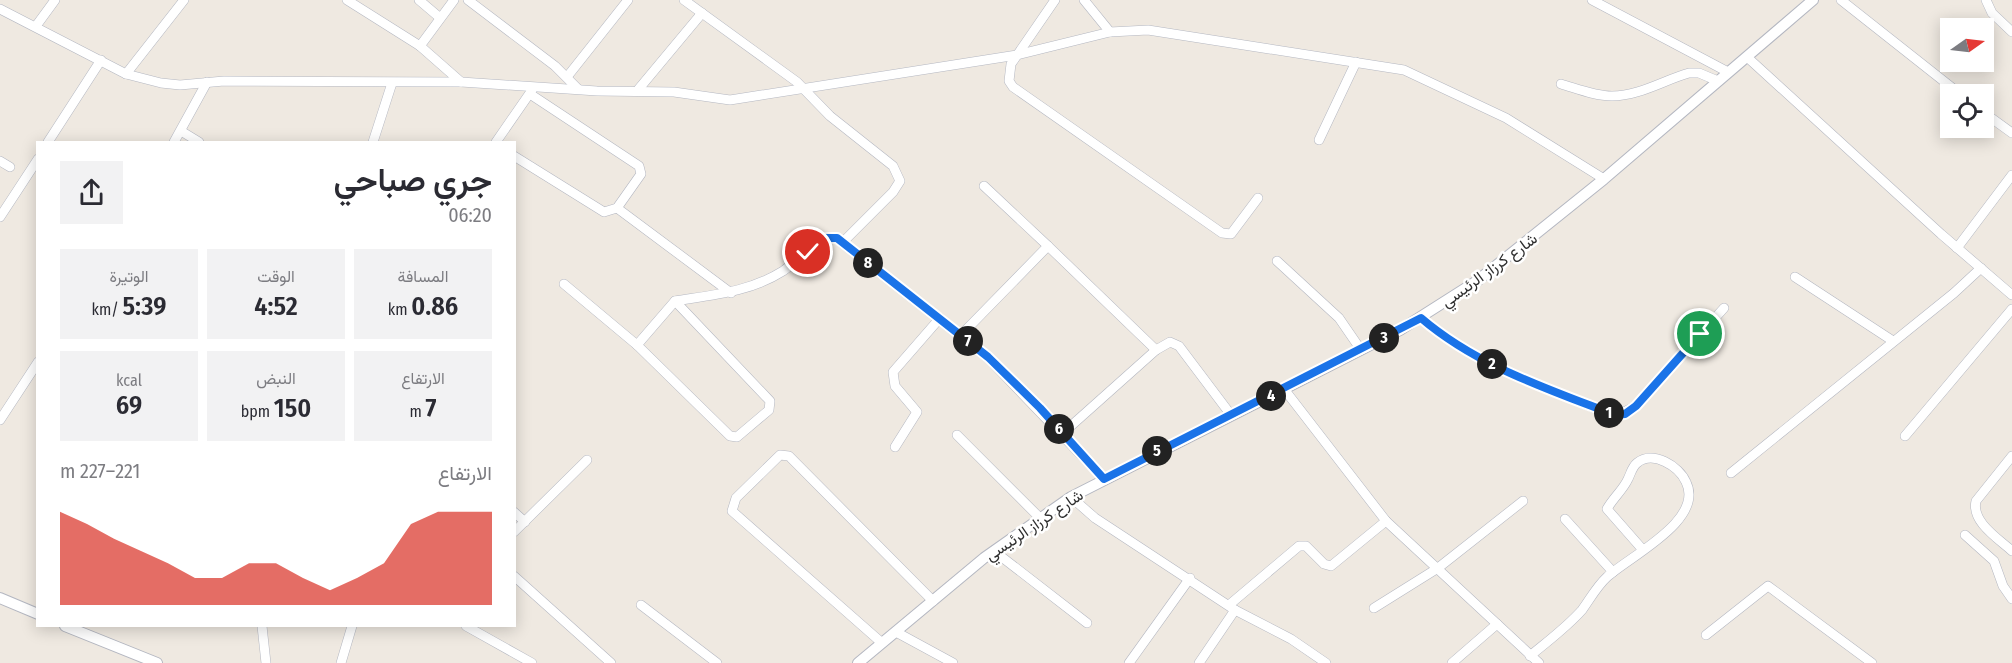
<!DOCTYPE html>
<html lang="ar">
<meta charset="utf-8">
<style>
:root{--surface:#fff;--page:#f2f2f3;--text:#2b2b33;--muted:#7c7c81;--accent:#d93025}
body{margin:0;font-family:"Fira Sans Condensed",Vazirmatn,sans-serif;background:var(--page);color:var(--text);direction:rtl;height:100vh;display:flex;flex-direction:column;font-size:22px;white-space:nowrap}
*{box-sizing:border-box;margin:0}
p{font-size:20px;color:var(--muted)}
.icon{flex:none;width:33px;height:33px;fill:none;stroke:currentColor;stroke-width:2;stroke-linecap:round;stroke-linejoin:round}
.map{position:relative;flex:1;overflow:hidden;direction:ltr}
.sheet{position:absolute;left:36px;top:141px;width:480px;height:486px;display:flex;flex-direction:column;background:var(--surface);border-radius:0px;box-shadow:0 3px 15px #0003;direction:rtl}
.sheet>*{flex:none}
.needle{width:39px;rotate:76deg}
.tools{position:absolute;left:1940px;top:18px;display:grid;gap:12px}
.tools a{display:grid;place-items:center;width:54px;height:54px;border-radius:0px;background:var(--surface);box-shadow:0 3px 15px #0003;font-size:30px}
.pin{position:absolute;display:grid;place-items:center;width:51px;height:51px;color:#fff;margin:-26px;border:3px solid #fff;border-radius:50%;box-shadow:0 2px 6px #0007}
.km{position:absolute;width:30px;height:30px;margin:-15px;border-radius:50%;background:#222;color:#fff;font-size:16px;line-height:30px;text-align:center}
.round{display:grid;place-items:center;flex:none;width:63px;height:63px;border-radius:0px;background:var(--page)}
.head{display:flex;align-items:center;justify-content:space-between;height:102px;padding:0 24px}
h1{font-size:33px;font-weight:600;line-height:45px}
.metrics{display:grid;grid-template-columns:repeat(3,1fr);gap:9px;height:102px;padding:6px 24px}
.metrics div{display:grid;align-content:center;border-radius:0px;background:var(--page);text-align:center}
.metrics b{font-size:26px;font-weight:600}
.metrics small{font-size:16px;font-weight:400}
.metrics p{font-size:16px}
.chart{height:168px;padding:12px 24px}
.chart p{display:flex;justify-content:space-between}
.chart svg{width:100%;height:108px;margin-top:6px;fill:var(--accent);opacity:.7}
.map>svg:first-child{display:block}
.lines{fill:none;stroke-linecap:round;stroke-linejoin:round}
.minor-casing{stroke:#b4b7c1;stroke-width:10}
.tertiary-casing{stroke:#b4b7c1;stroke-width:12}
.minor{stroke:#fff;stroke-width:9}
.tertiary{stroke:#fff;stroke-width:10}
.route-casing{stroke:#fff;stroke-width:12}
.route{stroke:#1a73e8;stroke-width:8}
.labels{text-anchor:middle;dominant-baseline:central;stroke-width:5;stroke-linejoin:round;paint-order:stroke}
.street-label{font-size:16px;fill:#2e2e2e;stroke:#fff}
</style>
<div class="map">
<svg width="2012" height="663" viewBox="0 0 2012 663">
<rect width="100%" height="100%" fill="#efe9e1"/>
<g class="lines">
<defs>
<g id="minor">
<path d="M347,0L420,46"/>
<path d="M419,0L439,17"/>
<path d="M454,0L420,46L461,82"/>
<path d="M468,0L555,66L578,89"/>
<path d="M1055,0L1011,64L1009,81L1013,87L1222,233L1231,234L1258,198"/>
<path d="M1084,0L1110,32"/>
<path d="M1592,0L1728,72"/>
<path d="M1841,0L1960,94"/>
<path d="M1986,0L1992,13L2012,32"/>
<path d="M0,9L126,74L161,83L180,85L224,81L461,82L597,91L674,92L730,100L1017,55L1110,32L1148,30L1404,70L1506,118L1604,179"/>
<path d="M36,26L55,0"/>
<path d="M1747,57L1941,234L2012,295"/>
<path d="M126,74L184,0"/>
<path d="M567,77L628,0"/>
<path d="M1561,84C1578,89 1595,96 1612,96C1639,96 1664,80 1689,73H1699L1718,81"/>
<path d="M637,91L702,13"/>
<path d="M1983,112L2012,133"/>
<path d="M181,131L199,142"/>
<path d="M1319,140L1356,62"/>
<path d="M48,142L101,60"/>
<path d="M174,142L207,82"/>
<path d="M373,142L392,83"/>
<path d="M496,142L532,90"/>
<path d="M514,156L604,212L617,208L641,174L639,166L530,94"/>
<path d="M0,161L10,167"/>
<path d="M617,208L731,293"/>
<path d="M0,217L38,159"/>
<path d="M842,243L988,358L1104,479"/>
<path d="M1048,246L1156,350"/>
<path d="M1957,248L2012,175"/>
<path d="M1277,261L1339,318L1361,350"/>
<path d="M1795,277L1893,341"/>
<path d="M564,284L637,345L730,436L737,437L769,410L770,401L675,301"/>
<path d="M1421,318C1466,357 1520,379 1575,400C1589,405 1604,414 1618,415L1636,406L1724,308"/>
<path d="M961,335L1048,246L984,186"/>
<path d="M637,345L675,301C712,295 750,292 783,271C796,262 823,234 837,238L842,243L893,192L900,181L893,166L830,116L797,82L684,0"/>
<path d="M1284,389L1386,521L1539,663"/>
<path d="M0,420L38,362"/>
<path d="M1063,433L1156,350L1170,342L1179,346L1231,415"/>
<path d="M957,435L1040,518"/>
<path d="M1905,436L2012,309"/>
<path d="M895,447L917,412L895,386L893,372L940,318"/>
<path d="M2012,456L1976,501C1971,522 1999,539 2012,551"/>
<path d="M1731,473L1954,293L1981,268"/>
<path d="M1071,497L1095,518L1235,610L1291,639L1326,663"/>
<path d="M514,512L525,522"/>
<path d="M1565,519L1613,572"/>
<path d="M514,532L587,460"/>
<path d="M1965,535L1994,561L2003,586L2012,599"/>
<path d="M994,551L1087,623"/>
<path d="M514,576L611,663"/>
<path d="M641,605L717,663"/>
<path d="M1229,605L1299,546H1306L1324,564L1331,566L1386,521"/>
<path d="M1374,608L1438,568L1523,501"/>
<path d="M262,626L266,663"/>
<path d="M466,626L532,663"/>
<path d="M896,632L953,663"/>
<path d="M1706,635L1768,586L1872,663"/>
<path d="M882,643L732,511L736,498L780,455L789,456L933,601"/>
<path d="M1530,656C1548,641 1567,627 1582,610C1590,599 1597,586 1607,577C1630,556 1705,520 1686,482C1679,466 1653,450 1637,463C1632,467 1631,473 1628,479C1623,490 1613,498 1607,509L1643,550"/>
<path d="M341,663L352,626"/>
<path d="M1129,663L1190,578"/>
<path d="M1199,663L1235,610"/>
<path d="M1452,663L1497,624"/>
</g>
<g id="tertiary">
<path d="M0,598L38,614"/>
<path d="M65,626L157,663"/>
<path d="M858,663L984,558L1071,497L1400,330L1477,281L1604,179L1813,0"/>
</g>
</defs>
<use href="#minor" class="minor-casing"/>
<use href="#tertiary" class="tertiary-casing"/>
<use href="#minor" class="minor"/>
<use href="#tertiary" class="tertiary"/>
</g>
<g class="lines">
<defs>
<path id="route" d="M808,252L826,238H837L988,357L1040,408L1104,479L1421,318C1477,366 1548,389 1615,415L1625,414L1636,406L1700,334"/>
</defs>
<use href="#route" class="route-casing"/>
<use href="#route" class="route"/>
</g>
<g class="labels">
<g class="street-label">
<text transform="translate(1489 270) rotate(-36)">شارع كرزاز الرئيسي</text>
<text transform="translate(1034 525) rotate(-34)">شارع كرزاز الرئيسي</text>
</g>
</g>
</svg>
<div class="tools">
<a><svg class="needle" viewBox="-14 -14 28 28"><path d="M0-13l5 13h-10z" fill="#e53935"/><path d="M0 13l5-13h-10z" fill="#7c7c81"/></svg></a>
<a><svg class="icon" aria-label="locate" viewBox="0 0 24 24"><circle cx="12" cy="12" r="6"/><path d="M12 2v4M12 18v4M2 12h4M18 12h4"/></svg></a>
</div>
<div class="pin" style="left:1700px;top:334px;background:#1e9e55"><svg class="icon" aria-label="arrive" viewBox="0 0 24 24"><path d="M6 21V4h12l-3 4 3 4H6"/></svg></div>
<div class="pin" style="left:808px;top:252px;background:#d93025"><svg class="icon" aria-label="check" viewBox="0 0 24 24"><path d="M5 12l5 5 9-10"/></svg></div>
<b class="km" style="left:1609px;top:413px">1</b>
<b class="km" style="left:1492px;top:364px">2</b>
<b class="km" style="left:1384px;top:338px">3</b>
<b class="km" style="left:1271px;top:396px">4</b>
<b class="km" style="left:1157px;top:451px">5</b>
<b class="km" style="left:1059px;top:429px">6</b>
<b class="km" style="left:968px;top:341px">7</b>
<b class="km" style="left:868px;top:263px">8</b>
<section class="sheet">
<div class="head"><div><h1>جري صباحي</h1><p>06:20</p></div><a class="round"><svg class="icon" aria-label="share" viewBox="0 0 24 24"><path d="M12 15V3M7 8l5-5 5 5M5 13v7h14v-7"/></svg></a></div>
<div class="metrics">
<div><p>المسافة</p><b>0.86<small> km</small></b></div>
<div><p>الوقت</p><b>4:52</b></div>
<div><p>الوتيرة</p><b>5:39<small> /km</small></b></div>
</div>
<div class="metrics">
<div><p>الارتفاع</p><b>7<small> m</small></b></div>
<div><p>النبض</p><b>150<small> bpm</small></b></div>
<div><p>kcal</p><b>69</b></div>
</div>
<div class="chart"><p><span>الارتفاع</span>221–227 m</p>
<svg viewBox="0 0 160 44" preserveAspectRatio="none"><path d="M0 44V6L10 11L20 17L30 22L40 27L50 33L60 33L70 27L80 27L90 33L100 38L110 33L120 27L130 11L140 6L150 6L160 6V44z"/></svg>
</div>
</section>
</div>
